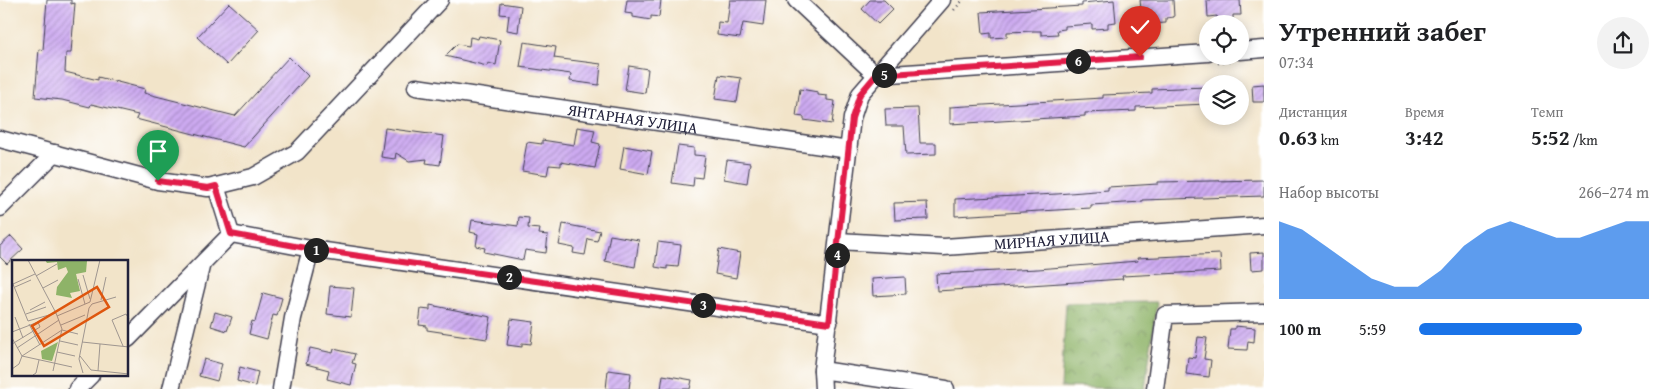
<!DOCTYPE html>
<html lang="ru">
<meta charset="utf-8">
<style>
:root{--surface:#fff;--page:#f2f2f2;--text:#202124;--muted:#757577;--accent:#1a73e8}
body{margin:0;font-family:"Gentium Book Plus",serif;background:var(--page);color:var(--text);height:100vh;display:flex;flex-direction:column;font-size:19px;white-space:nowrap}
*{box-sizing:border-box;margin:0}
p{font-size:16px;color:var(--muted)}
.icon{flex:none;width:28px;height:28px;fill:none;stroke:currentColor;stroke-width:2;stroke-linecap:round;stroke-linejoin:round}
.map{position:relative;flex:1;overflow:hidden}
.panel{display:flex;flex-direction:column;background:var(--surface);width:400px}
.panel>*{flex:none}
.controls{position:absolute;left:1199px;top:15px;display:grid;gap:10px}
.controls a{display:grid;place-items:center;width:50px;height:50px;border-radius:50%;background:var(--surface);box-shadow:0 2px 12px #0003;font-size:25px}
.pin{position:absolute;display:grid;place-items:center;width:42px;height:42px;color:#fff;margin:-51px -21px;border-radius:50% 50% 50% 0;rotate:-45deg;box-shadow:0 0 5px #0007}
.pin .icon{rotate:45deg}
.km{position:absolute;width:25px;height:25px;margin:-12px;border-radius:50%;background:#222;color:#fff;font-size:14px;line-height:25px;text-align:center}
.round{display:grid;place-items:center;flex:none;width:52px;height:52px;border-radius:26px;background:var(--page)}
.headline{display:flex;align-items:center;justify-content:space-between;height:85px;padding:0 15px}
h1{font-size:28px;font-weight:600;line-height:38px}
.stats{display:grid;grid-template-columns:repeat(3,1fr);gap:8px;height:85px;padding:5px 15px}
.stats div{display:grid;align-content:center}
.stats b{font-size:21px;font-weight:600}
.stats small{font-size:14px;font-weight:400}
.stats p{font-size:14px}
.chart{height:140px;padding:10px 15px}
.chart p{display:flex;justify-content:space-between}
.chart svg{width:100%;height:90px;margin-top:5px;fill:var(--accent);opacity:.7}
ul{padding:0 15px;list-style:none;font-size:16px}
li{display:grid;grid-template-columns:80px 60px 1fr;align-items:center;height:38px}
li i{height:12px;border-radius:6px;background:var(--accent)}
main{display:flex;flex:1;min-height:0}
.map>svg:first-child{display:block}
.forest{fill:url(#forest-crowns);stroke:#586a52}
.building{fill:url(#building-hatch)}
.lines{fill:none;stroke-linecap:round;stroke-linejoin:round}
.minor-casing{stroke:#413f50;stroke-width:19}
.path{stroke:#413f50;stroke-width:2.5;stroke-dasharray:1 4;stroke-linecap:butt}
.minor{stroke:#fff;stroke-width:16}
.route-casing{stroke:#fff;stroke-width:10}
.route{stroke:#e11d48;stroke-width:6}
.labels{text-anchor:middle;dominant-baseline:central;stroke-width:4.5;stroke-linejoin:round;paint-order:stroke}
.street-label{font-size:16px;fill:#22223b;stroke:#fff}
.inset-road{fill:none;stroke:#9f9690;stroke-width:1}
.view{fill:#de560e;fill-opacity:0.15;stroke:#de560e;stroke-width:2.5}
.inset-edge{fill:none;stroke:#22223b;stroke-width:2.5}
</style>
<main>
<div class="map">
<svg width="1264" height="389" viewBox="0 0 1264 389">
<defs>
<pattern id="forest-crowns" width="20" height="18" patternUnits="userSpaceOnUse" patternTransform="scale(1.25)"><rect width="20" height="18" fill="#8eb368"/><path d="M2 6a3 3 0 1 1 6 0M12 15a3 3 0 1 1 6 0" fill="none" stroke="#749157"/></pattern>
<pattern id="building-hatch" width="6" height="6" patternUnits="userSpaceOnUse" patternTransform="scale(1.25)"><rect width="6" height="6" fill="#cdaaf1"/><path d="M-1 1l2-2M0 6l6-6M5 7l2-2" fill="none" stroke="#a68ac4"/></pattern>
</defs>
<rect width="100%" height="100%" fill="#fff"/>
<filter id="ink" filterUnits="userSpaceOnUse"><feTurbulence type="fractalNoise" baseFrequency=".02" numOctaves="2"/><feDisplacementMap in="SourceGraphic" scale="10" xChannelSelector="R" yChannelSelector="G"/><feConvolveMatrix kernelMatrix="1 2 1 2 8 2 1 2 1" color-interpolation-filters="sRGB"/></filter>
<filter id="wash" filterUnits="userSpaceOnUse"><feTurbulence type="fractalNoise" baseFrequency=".0096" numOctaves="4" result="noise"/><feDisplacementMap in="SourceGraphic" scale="20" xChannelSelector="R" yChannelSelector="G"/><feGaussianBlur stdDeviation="1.12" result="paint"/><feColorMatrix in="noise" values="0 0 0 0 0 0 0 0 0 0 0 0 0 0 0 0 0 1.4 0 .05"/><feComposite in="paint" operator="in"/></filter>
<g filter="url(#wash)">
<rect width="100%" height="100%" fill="#f2e4c9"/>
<path class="forest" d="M1157,302L1145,389L1061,387L1066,303Z"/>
<g id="blocks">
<g class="building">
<path d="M47,0H71V4L75,3L71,53H66L65,72L98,80V77L145,89L144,93L235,116L289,57L308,76L244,147L136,119L138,115L91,104L90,107L62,100L35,97L39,49L43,50Z"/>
<path d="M627,0H661L659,17L651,16V20L633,17V14L625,13Z"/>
<path d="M730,0H766L763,26L743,23L740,38L717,35L718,22L727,23Z"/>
<path d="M870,0H884L893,9L878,24L862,9Z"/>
<path d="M1114,0L1116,22L1108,23V28L1092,29V24L1065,26V29L1057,30L1058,34L1041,35V31H1033L1007,32V37L991,38V33L983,34L981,12L1082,6V3Z"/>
<path d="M1140,0H1173L1174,17L1166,18V23L1150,24V19H1142Z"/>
<path d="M1207,0H1240L1241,15H1233V20L1217,21V16L1208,17Z"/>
<path d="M229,3L259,30L227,65L197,37Z"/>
<path d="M501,3L521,6L518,32L507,30L509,15L500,14Z"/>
<path d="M479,36L500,40L496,65L488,63L487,66L445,56L457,44L469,46L470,37L478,39Z"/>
<path d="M524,42L556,47L554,58L601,64L599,85L570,81L571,74L520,67Z"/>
<path d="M629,66L648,69L645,93L625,90Z"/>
<path d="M719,75L741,78L737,102L715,99Z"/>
<path d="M1264,84V102H1253L1252,85Z"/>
<path d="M1208,87V104L1136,107V111L1085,113V116L950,124V107L1103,98V95L1152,93V89Z"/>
<path d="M800,89L818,92V95L827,96V100L835,101L832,124L804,120V117L796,116Z"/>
<path d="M918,108L920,143H936V154L906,155L904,126H886L885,109Z"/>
<path d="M577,127L595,130L592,142L600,144L595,168L561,162V166L549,165L547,175L522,171L527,142L542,144V140L574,145Z"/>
<path d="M385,128L444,136L440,165L426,163L427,159L409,161L396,153L395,159L381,157Z"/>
<path d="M624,146L652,151L648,174L620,169Z"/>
<path d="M678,146L694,148V155L705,156L702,178L694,177L693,186L672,183Z"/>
<path d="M727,160L750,163L747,183L724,179Z"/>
<path d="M1264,180V196L1142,200V202L1091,205V208L955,216V199L1057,194L1108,190V187L1158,184V182Z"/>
<path d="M927,202L928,219L895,220L894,203Z"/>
<path d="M519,217L529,218L528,228L540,229L539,234L548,235L546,253L525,250L523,260L484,252L485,248L476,246L478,234L470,232L472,220L518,226Z"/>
<path d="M563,224L600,231L597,241L588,239L585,255L573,253L574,248L559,245Z"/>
<path d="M610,235L639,240L635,267L605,261Z"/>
<path d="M11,236L23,249L7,264L0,257V246Z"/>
<path d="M658,242L681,245L678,267L667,266V269L655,267Z"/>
<path d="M719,249L740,253L736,278L715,274Z"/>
<path d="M1264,252V269L1251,270L1250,253Z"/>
<path d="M1220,254L1221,271L1122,276L1123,279L937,291L936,274L1038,269L1138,261L1137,258Z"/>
<path d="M905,277L906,294L873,296L872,279Z"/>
<path d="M330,286L354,288L351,317L327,314Z"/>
<path d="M263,293L282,298L277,316L273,315L267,339L249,334L252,321L255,322Z"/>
<path d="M430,305L491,317L487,339L427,330V326L419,325L421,309L430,310Z"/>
<path d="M215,312L232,317L227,331L211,326Z"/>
<path d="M511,319L534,322L531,344L522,343V347L507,345Z"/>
<path d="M1235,326L1255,328L1254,342L1248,341L1247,350L1228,349L1230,329H1235Z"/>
<path d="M1198,337L1207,338L1204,359L1211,360L1209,377L1186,374L1188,357L1195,358Z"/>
<path d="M310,348L333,353L334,349L355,354L352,363L356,364L351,385L327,379L329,370L306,364Z"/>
<path d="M204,359L222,364L217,381L199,376Z"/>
<path d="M240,367L258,372L255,386L237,381Z"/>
<path d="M608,370L631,373L629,389H606Z"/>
<path d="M663,375L692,380L690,389H661Z"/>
</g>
</g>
</g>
<g filter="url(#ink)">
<use href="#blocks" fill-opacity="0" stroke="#413f50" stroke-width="1"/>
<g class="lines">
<defs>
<g id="minor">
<path d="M796,0L876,75L1208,53"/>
<path d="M1240,51L1264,49"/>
<path id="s1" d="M416,87L849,150"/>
<path d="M0,139L158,181L208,188L253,177L297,152L440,0"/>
<path d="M216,186L231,234"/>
<path d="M0,208L55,153"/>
<path d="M231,234L311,249L829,323"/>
<path id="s2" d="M838,241L944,247L1264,225"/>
<path d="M128,339L231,234"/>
<path d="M822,370L852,118L860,94L942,0"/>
<path d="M77,389L91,375"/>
<path d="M171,389L201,267"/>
<path d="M281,389L293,318L311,249"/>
<path d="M823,389L822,370L946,389"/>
<path d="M1155,389L1165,315L1264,312"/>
</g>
</defs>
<use href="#minor" class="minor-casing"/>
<g class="path">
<path d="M954,10L963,0"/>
<path d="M1218,63L1233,62"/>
</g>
<use href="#minor" class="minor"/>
</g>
</g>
<g class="lines" filter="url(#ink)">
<defs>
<path id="route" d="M158,181L208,188L216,186L231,234L311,249L829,323L852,118L860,94L876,75L1140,57"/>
</defs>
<use href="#route" class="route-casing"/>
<use href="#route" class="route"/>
</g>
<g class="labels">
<g class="street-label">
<text stroke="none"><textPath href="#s1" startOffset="219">ЯНТАРНАЯ УЛИЦА</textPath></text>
<text stroke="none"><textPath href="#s2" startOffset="214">МИРНАЯ УЛИЦА</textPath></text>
</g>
</g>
<g transform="translate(12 260)">
<rect width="116" height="116" fill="#f2e4c9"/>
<path d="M33,0L75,1L74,12L64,14L68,31L58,33L60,38L44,35L45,27L56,12L54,7L46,10L45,2L35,3ZM46,82L40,101L30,99L29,91Z" fill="#8eb368"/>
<path class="inset-road" d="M71,15L78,39M24,16L45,4M66,19L73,44M1,24L16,61L44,53L16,0M1,24L23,14M3,27L19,20M31,28L46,20M89,40L94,17M78,42L88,0M18,50L33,42M14,54L34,47M45,56L78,42M3,57L11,78M17,64L28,85M49,65L73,55M0,72L26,62L28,67L0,84M0,78L10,96L50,70L66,74M48,81L66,85M70,82L117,87M111,86L100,60L114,54L117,59M5,88L47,60M45,92L63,96M68,96L79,110L117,114M0,109L7,104L10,96L60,107M41,111L50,69L44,53M86,111L88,84M71,113L67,99L77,48L80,44L104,37M21,115L24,113L27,100"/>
<path class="view" d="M85,27L97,47L32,86L20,66Z"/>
<rect width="116" height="116" class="inset-edge"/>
</g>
</svg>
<div class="controls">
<a><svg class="icon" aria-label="locate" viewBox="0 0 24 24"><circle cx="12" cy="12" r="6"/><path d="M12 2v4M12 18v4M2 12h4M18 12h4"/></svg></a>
<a><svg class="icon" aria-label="layers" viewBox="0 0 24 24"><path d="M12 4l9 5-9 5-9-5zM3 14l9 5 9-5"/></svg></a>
</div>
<div class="pin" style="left:158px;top:181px;background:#1e9e55"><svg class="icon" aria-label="arrive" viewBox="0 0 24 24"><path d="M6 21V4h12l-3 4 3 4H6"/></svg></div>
<div class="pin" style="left:1140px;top:57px;background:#d93025"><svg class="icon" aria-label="check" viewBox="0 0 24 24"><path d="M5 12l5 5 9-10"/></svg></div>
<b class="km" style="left:316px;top:250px">1</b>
<b class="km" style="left:509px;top:277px">2</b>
<b class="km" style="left:703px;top:305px">3</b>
<b class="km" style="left:837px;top:255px">4</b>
<b class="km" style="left:884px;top:75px">5</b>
<b class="km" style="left:1078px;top:61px">6</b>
</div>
<section class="panel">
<div class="headline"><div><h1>Утренний забег</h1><p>07:34</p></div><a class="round"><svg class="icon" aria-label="share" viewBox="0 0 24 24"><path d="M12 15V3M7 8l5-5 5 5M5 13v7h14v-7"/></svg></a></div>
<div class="stats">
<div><p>Дистанция</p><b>0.63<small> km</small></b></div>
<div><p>Время</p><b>3:42</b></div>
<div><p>Темп</p><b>5:52<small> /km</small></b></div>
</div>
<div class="chart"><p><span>Набор высоты</span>266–274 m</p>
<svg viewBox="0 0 160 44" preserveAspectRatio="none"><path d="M0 44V6L10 10L20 18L30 26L40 34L50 38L60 38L70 30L80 18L90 10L100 6L110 10L120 14L130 14L140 10L150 6L160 6V44z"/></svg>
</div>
<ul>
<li><b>100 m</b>5:59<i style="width:71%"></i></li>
</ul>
</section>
</main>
